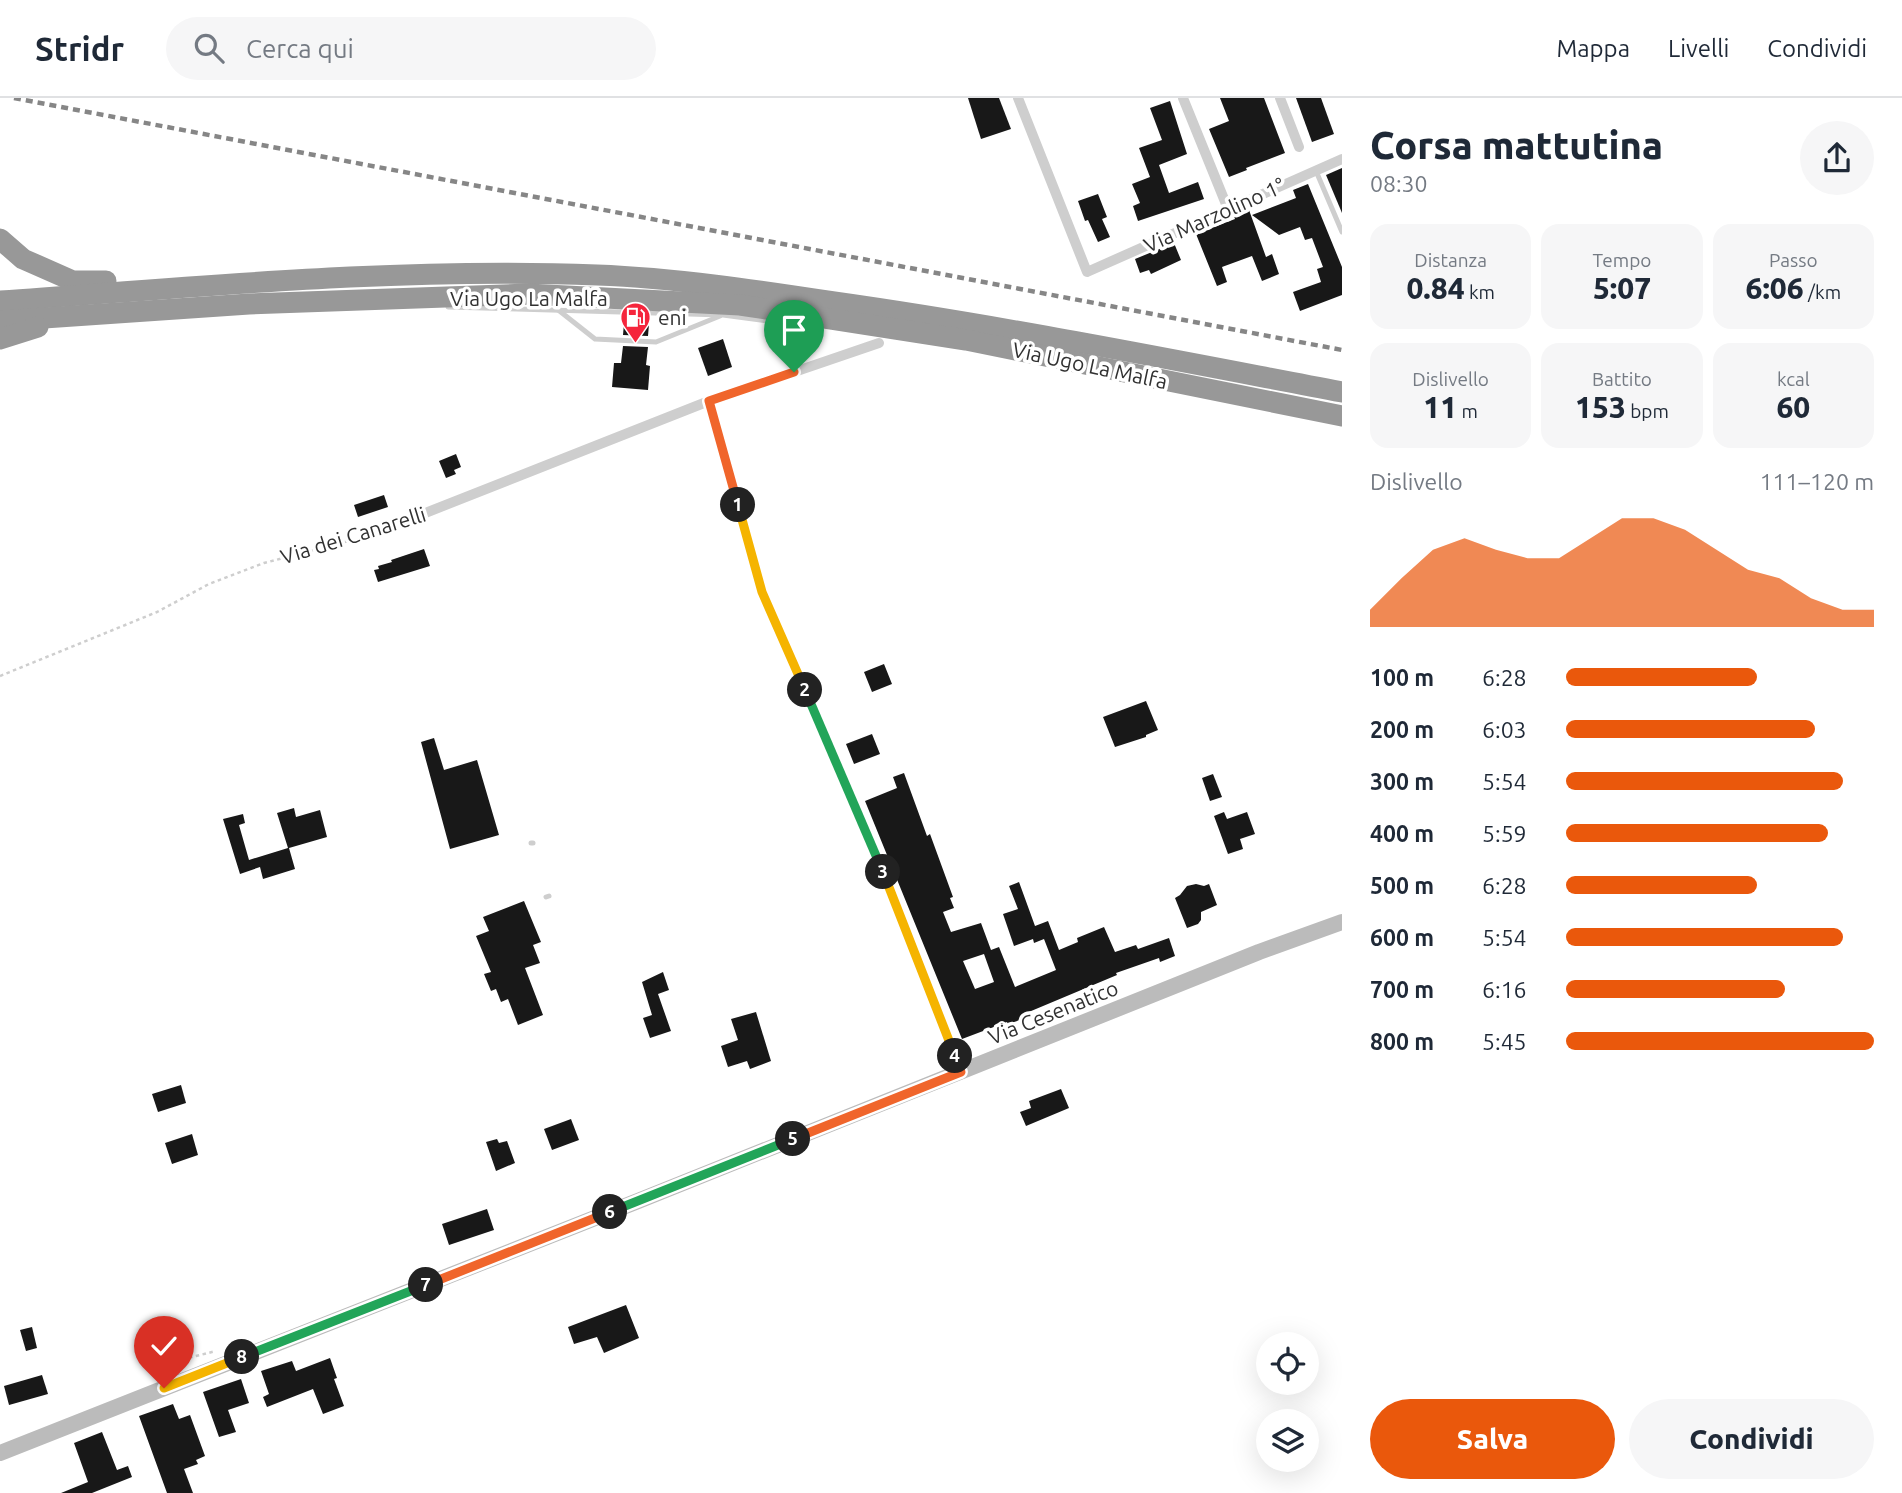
<!DOCTYPE html>
<html lang="it">
<meta charset="utf-8">
<style>
:root{--surface:#fff;--page:#f6f6f7;--text:#1f2937;--muted:#747a83;--line:#e0e1e3;--accent:#ea580c}
body{margin:0;font-family:Ubuntu,sans-serif;background:var(--page);color:var(--text);height:100vh;display:flex;flex-direction:column;font-size:26px;white-space:nowrap}
*{box-sizing:border-box;margin:0}
p{font-size:23px;color:var(--muted)}
.icon{flex:none;width:38px;height:38px;fill:none;stroke:currentColor;stroke-width:2;stroke-linecap:round;stroke-linejoin:round}
.map{position:relative;flex:1;overflow:hidden}
.drawer{display:flex;flex-direction:column;background:var(--surface);width:560px}
.drawer>*{flex:none}
.tools{position:absolute;left:1256px;top:1234px;display:grid;gap:14px}
.tools a{display:grid;place-items:center;width:63px;height:63px;border-radius:50%;background:var(--surface);box-shadow:0 7px 28px #0002;font-size:35px}
.pin{position:absolute;display:grid;place-items:center;width:60px;height:60px;color:#fff;margin:-72px -30px;border-radius:50% 50% 50% 0;rotate:-45deg;box-shadow:0 0 7px #0007}
.pin .icon{rotate:45deg}
.km{position:absolute;width:35px;height:35px;margin:-18px;border-radius:50%;background:#222;color:#fff;font-size:19px;line-height:35px;text-align:center}
.round{display:grid;place-items:center;flex:none;width:74px;height:74px;border-radius:37px;background:var(--page)}
.headline{display:flex;align-items:center;justify-content:space-between;height:119px;padding:0 28px}
h1{font-size:38px;font-weight:800;line-height:52px}
.figures{display:grid;grid-template-columns:repeat(3,1fr);gap:10px;height:119px;padding:7px 28px}
.figures div{display:grid;align-content:center;border-radius:18px;background:var(--page);text-align:center}
.figures b{font-size:30px;font-weight:800}
.figures small{font-size:19px;font-weight:400}
.figures p{font-size:19px}
.chart{height:196px;padding:14px 28px}
.chart p{display:flex;justify-content:space-between}
.chart svg{width:100%;height:126px;margin-top:7px;fill:var(--accent);opacity:.7}
.action{display:flex;gap:14px;margin-top:auto;padding:14px 28px}
.action a{flex:1;height:80px;border-radius:42px;background:var(--accent);color:#fff;font-size:28px;font-weight:800;line-height:80px;text-align:center}
.action a+a{background:var(--page);color:var(--text)}
ul{padding:0 28px;list-style:none;font-size:23px}
li{display:grid;grid-template-columns:112px 84px 1fr;align-items:center;height:52px}
li i{height:18px;border-radius:9px;background:var(--accent)}
header{display:flex;align-items:center;gap:42px;box-sizing:border-box;height:98px;padding:0 35px;background:var(--surface);border-bottom:2px solid var(--line)}
header strong{font-size:33px}
nav{display:flex;gap:38px;margin-inline-start:auto;font-size:24px}
.search{width:490px;height:63px;background:var(--page);display:flex;align-items:center;gap:18px;box-sizing:border-box;padding:0 24px;border-radius:38px;color:var(--muted);font-size:26px}
main{display:flex;flex:1;min-height:0}
.map>svg:first-child{display:block}
.building{fill:#181818;fill-rule:evenodd}
.lines{fill:none;stroke-linecap:round;stroke-linejoin:round}
.path{stroke:#cecece;stroke-width:2.5;stroke-dasharray:3.5 3.5;stroke-linecap:butt}
.lane{stroke:#cecece;stroke-width:5}
.street{stroke:#cecece;stroke-width:10}
.secondary{stroke:#bbb;stroke-width:16}
.highway{stroke:#989898;stroke-width:21}
.rail{stroke:#868686;stroke-width:4.5;stroke-dasharray:7 5;stroke-linecap:butt}
.split-1-casing{stroke:#fff;stroke-width:14}
.split-2-casing{stroke:#fff;stroke-width:14}
.split-3-casing{stroke:#fff;stroke-width:14}
.split-4-casing{stroke:#fff;stroke-width:14}
.split-5-casing{stroke:#fff;stroke-width:14}
.split-6-casing{stroke:#fff;stroke-width:14}
.split-7-casing{stroke:#fff;stroke-width:14}
.split-8-casing{stroke:#fff;stroke-width:14}
.split-9-casing{stroke:#fff;stroke-width:14}
.split-1{stroke:#f0652b;stroke-width:9}
.split-2{stroke:#f5b400;stroke-width:9}
.split-3{stroke:#22a559;stroke-width:9}
.split-4{stroke:#f5b400;stroke-width:9}
.split-5{stroke:#f0652b;stroke-width:9}
.split-6{stroke:#22a559;stroke-width:9}
.split-7{stroke:#f0652b;stroke-width:9}
.split-8{stroke:#22a559;stroke-width:9}
.split-9{stroke:#f5b400;stroke-width:9}
.labels{text-anchor:middle;dominant-baseline:central;stroke-width:7;stroke-linejoin:round;paint-order:stroke}
.street-label{font-size:21px;fill:#313131;stroke:#fff}
.poi-label{font-size:21px;fill:#313131;stroke:#fff;text-anchor:start}
</style>
<header>
<strong>Stridr</strong>
<div class="search"><svg class="icon" aria-label="search" viewBox="0 0 24 24"><circle cx="10" cy="10" r="6"/><path d="M15 15l6 6"/></svg>Cerca qui</div>
<nav><a>Mappa</a><a>Livelli</a><a>Condividi</a></nav>
</header>
<main>
<div class="map">
<svg width="1342" height="1395" viewBox="0 0 1342 1395">
<rect width="100%" height="100%" fill="#fff"/>
<g class="building">
<path d="M968,0H999L1011,31L981,41Z"/>
<path d="M1220,0H1264L1285,55L1246,70L1247,72L1229,79L1209,31L1229,23Z"/>
<path d="M1296,0H1321L1334,36L1312,44Z"/>
<path d="M1170,3L1187,56L1159,67L1169,95L1198,84L1204,101L1138,123L1133,108L1140,105L1132,86L1150,79L1139,50L1162,42L1150,10Z"/>
<path d="M1342,70V115L1326,77Z"/>
<path d="M1308,86L1342,169V197L1300,213L1293,194L1321,184L1317,171L1323,169L1312,140L1305,142L1300,129L1279,137L1252,117L1296,100L1293,92Z"/>
<path d="M1098,96L1107,119L1102,121L1110,139L1098,144L1088,122L1085,123L1078,103Z"/>
<path d="M1249,112L1266,159L1272,156L1279,176L1262,183L1252,158L1222,169L1227,184L1217,188L1196,136L1235,121L1234,118Z"/>
<path d="M1174,145L1181,162L1151,176L1149,172L1140,175L1135,161Z"/>
<path d="M624,225L649,226L648,238L623,237Z"/>
<path d="M723,241L732,269L708,278L698,250Z"/>
<path d="M623,248L648,249L646,267L650,268L648,292L612,289L614,265H621Z"/>
<path d="M456,356L461,369L454,372L456,376L446,380L439,363Z"/>
<path d="M384,397L388,409L358,419L354,407Z"/>
<path d="M424,451L430,468L378,484L374,472L379,471L378,468L392,464L391,462Z"/>
<path d="M884,566L892,586L872,594L864,574Z"/>
<path d="M1146,603L1158,632L1146,637V639L1115,649L1103,619Z"/>
<path d="M872,636L880,656L854,666L846,646Z"/>
<path d="M434,640L444,672L477,662L499,737L450,751L421,644Z"/>
<path d="M904,675L927,738L930,736L953,799L950,800L954,810L943,814L951,834L981,825L991,852L999,849L1015,889L1056,872L1044,841L1034,845L1033,841L1014,848L1003,816L1018,811L1009,788L1019,784L1035,828L1048,823L1059,852L1078,844L1077,840L1104,829L1115,854L1136,847L1138,851L1169,840L1175,858L1160,864L1159,860L1116,875L1117,877L1024,916L1026,920L1008,926L1007,924L962,941L865,703L897,690L893,679ZM984,856L994,884L975,891L963,863Z"/>
<path d="M1213,676L1222,699L1210,703L1202,680Z"/>
<path d="M294,710L296,719L320,712L327,739L289,750L295,771L263,781L260,769L240,776L223,721L243,716L245,725L239,727L249,762L288,750L277,715Z"/>
<path d="M1224,714L1227,721L1247,714L1255,736L1240,741L1243,751L1228,756L1214,718Z"/>
<path d="M1196,786L1204,788L1209,786L1217,807L1201,814V822L1198,826L1187,830L1175,800L1180,797L1187,788Z"/>
<path d="M524,803L541,844L533,847L540,865L525,870L543,917L518,927L508,901L501,904L496,891L491,893L484,876L491,874L476,838L489,833L483,819Z"/>
<path d="M663,874L669,892L658,896L671,933L650,940L643,920L652,917L642,884Z"/>
<path d="M756,914L771,963L750,971L747,963L728,969L721,948L738,942L731,921Z"/>
<path d="M181,987L186,1005L158,1014L152,996Z"/>
<path d="M1061,991L1069,1010L1026,1028L1020,1014L1031,1010L1029,1003Z"/>
<path d="M571,1021L579,1042L552,1052L544,1031Z"/>
<path d="M192,1036L198,1057L172,1066L165,1045Z"/>
<path d="M497,1041L499,1045L507,1043L515,1065L496,1073L486,1044Z"/>
<path d="M487,1111L494,1132L449,1147L442,1126Z"/>
<path d="M626,1207L639,1240L604,1255L597,1239L574,1246L568,1229Z"/>
<path d="M32,1229L37,1250L26,1253L20,1232Z"/>
<path d="M330,1260L337,1280L334,1281L344,1308L323,1316L313,1291L267,1309L263,1299L269,1296L261,1273L292,1263L296,1273Z"/>
<path d="M42,1277L48,1296L9,1307L4,1288Z"/>
<path d="M241,1281L249,1305L228,1312L236,1334L219,1339L203,1294Z"/>
<path d="M173,1306L179,1321L190,1317L205,1358L196,1362L198,1366L184,1371L193,1395H167L139,1318Z"/>
<path d="M102,1334L117,1372L128,1368L132,1379L92,1395H61L88,1384L74,1345Z"/>
</g>
<g class="lines">
<g class="path">
<path d="M0,578L157,514L209,486L264,465L356,441L395,427"/>
<path d="M158,1276L188,1260L216,1253"/>
</g>
<g class="lane">
<path d="M1316,73L1342,134"/>
<path d="M448,209L723,217L811,229"/>
<path d="M557,211L595,241L656,244L720,218"/>
<path d="M531,745H533"/>
<path d="M546,799L549,798"/>
</g>
<g class="street">
<path d="M1018,0L1087,174L1342,61"/>
<path d="M1183,0L1228,111"/>
<path d="M1280,0L1299,49"/>
<path d="M709,303L762,493L889,789L961,974"/>
<path d="M405,423L709,303L879,245"/>
</g>
<path class="secondary" d="M0,1355L638,1103L1259,854L1342,824"/>
<g class="highway">
<path d="M0,141L23,161L73,183H106"/>
<path d="M0,203C198,189 398,169 597,177C676,180 755,192 834,204C1004,228 1173,262 1342,294"/>
<path d="M0,223L249,206L528,196L740,207L966,242L1342,318"/>
<path d="M0,241L38,229"/>
</g>
<path class="rail" d="M14,0L1342,252"/>
</g>
<g class="lines">
<defs>
<path id="split-1" d="M738,407L709,303L794,274"/>
<path id="split-2" d="M738,407L762,494L805,592"/>
<path id="split-3" d="M805,592L883,774"/>
<path id="split-4" d="M883,774L955,958"/>
<path id="split-5" d="M793,1041L961,974L955,958"/>
<path id="split-6" d="M610,1114L793,1041"/>
<path id="split-7" d="M426,1187L610,1114"/>
<path id="split-8" d="M242,1259L426,1187"/>
<path id="split-9" d="M164,1290L242,1259"/>
</defs>
<use href="#split-1" class="split-1-casing"/>
<use href="#split-2" class="split-2-casing"/>
<use href="#split-3" class="split-3-casing"/>
<use href="#split-4" class="split-4-casing"/>
<use href="#split-5" class="split-5-casing"/>
<use href="#split-6" class="split-6-casing"/>
<use href="#split-7" class="split-7-casing"/>
<use href="#split-8" class="split-8-casing"/>
<use href="#split-9" class="split-9-casing"/>
<use href="#split-1" class="split-1"/>
<use href="#split-2" class="split-2"/>
<use href="#split-3" class="split-3"/>
<use href="#split-4" class="split-4"/>
<use href="#split-5" class="split-5"/>
<use href="#split-6" class="split-6"/>
<use href="#split-7" class="split-7"/>
<use href="#split-8" class="split-8"/>
<use href="#split-9" class="split-9"/>
</g>
<defs>
<symbol id="fuel-pin" viewBox="-11 -11 22 30"><path d="M0 17L-7.5 6A9.5 9.5 0 1 1 7.5 6Z" fill="#f5253c" stroke="#fff"/><path d="M-5.5-6h7V0h2V4h1.3V-2.5L3-4.5l.8-.8L6-3V5H2.5V1h-1V6h-7ZM-4.2-4.7v3.2H.2V-4.7Z" fill="#fff"/></symbol>
</defs>
<g fill-rule="evenodd">
<use href="#fuel-pin" x="618" y="202" width="35" height="47"/>
</g>
<g class="labels">
<g class="street-label">
<text transform="translate(1214 117) rotate(-24)">Via Marzolino 1°</text>
<text x="529" y="200">Via Ugo La Malfa</text>
<text transform="translate(1090 267) rotate(12)">Via Ugo La Malfa</text>
<text transform="translate(353 437) rotate(-17)">Via dei Canarelli</text>
<text transform="translate(1053 914) rotate(-22)">Via Cesenatico</text>
</g>
<g class="poi-label">
<text x="658" y="219">eni</text>
</g>
</g>
</svg>
<div class="tools">
<a><svg class="icon" aria-label="locate" viewBox="0 0 24 24"><circle cx="12" cy="12" r="6"/><path d="M12 2v4M12 18v4M2 12h4M18 12h4"/></svg></a>
<a><svg class="icon" aria-label="layers" viewBox="0 0 24 24"><path d="M12 4l9 5-9 5-9-5zM3 14l9 5 9-5"/></svg></a>
</div>
<div class="pin" style="left:794px;top:274px;background:#1e9e55"><svg class="icon" aria-label="arrive" viewBox="0 0 24 24"><path d="M6 21V4h12l-3 4 3 4H6"/></svg></div>
<div class="pin" style="left:164px;top:1290px;background:#d93025"><svg class="icon" aria-label="check" viewBox="0 0 24 24"><path d="M5 12l5 5 9-10"/></svg></div>
<b class="km" style="left:738px;top:407px">1</b>
<b class="km" style="left:805px;top:592px">2</b>
<b class="km" style="left:883px;top:774px">3</b>
<b class="km" style="left:955px;top:958px">4</b>
<b class="km" style="left:793px;top:1041px">5</b>
<b class="km" style="left:610px;top:1114px">6</b>
<b class="km" style="left:426px;top:1187px">7</b>
<b class="km" style="left:242px;top:1259px">8</b>
</div>
<section class="drawer">
<div class="headline"><div><h1>Corsa mattutina</h1><p>08:30</p></div><a class="round"><svg class="icon" aria-label="share" viewBox="0 0 24 24"><path d="M12 15V3M7 8l5-5 5 5M5 13v7h14v-7"/></svg></a></div>
<div class="figures">
<div><p>Distanza</p><b>0.84<small> km</small></b></div>
<div><p>Tempo</p><b>5:07</b></div>
<div><p>Passo</p><b>6:06<small> /km</small></b></div>
</div>
<div class="figures">
<div><p>Dislivello</p><b>11<small> m</small></b></div>
<div><p>Battito</p><b>153<small> bpm</small></b></div>
<div><p>kcal</p><b>60</b></div>
</div>
<div class="chart"><p><span>Dislivello</span>111–120 m</p>
<svg viewBox="0 0 160 44" preserveAspectRatio="none"><path d="M0 44V38L10 27L20 17L30 13L40 17L50 20L60 20L70 13L80 6L90 6L100 10L110 17L120 24L130 27L140 34L150 38L160 38V44z"/></svg>
</div>
<ul>
<li><b>100 m</b>6:28<i style="width:62%"></i></li>
<li><b>200 m</b>6:03<i style="width:81%"></i></li>
<li><b>300 m</b>5:54<i style="width:90%"></i></li>
<li><b>400 m</b>5:59<i style="width:85%"></i></li>
<li><b>500 m</b>6:28<i style="width:62%"></i></li>
<li><b>600 m</b>5:54<i style="width:90%"></i></li>
<li><b>700 m</b>6:16<i style="width:71%"></i></li>
<li><b>800 m</b>5:45<i style="width:100%"></i></li>
</ul>
<div class="action"><a>Salva</a><a>Condividi</a></div>
</section>
</main>
